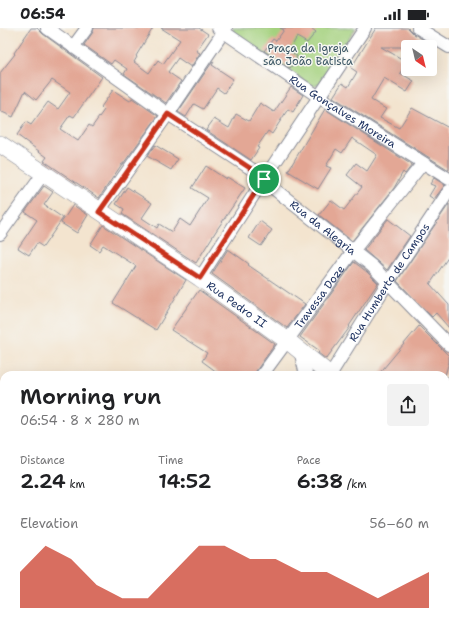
<!DOCTYPE html>
<meta charset="utf-8">
<style>
:root{--surface:#fff;--page:#f2f2f2;--text:#202124;--muted:#757577;--accent:#c8321e}
body{margin:0;font-family:"Shantell Sans",sans-serif;background:var(--page);color:var(--text);height:100vh;display:flex;flex-direction:column;font-size:15px;white-space:nowrap}
*{box-sizing:border-box;margin:0}
p{font-size:13px;color:var(--muted)}
.icon{flex:none;width:22px;height:22px;fill:none;stroke:currentColor;stroke-width:2;stroke-linecap:round;stroke-linejoin:round}
.map{position:relative;flex:1;overflow:hidden}
.panel{position:absolute;left:0px;top:343px;width:449px;height:256px;display:flex;flex-direction:column;background:var(--surface);border-radius:12px 12px 0 0;box-shadow:0 4px 16px #0002}
.panel>*{flex:none}
.needle{width:26px;rotate:145deg}
.tools{position:absolute;left:401px;top:12px;display:grid;gap:8px}
.tools a{display:grid;place-items:center;width:36px;height:36px;border-radius:4px;background:var(--surface);box-shadow:0 4px 16px #0002;font-size:20px}
.pin{position:absolute;display:grid;place-items:center;width:34px;height:34px;color:#fff;margin:-17px;border:2px solid #fff;border-radius:50%;box-shadow:0 1px 4px #0007}
.round{display:grid;place-items:center;flex:none;width:42px;height:42px;border-radius:4px;background:var(--page)}
.head{display:flex;align-items:center;justify-content:space-between;height:68px;padding:0 20px}
h1{font-size:22px;font-weight:600;line-height:30px}
.metrics{display:grid;grid-template-columns:repeat(3,1fr);gap:6px;height:68px;padding:4px 20px}
.metrics div{display:grid;align-content:center}
.metrics b{font-size:20px;font-weight:600}
.metrics small{font-size:11px;font-weight:400}
.metrics p{font-size:11px}
.chart{height:112px;padding:8px 20px}
.chart p{display:flex;justify-content:space-between}
.chart svg{width:100%;height:72px;margin-top:4px;fill:var(--accent);opacity:.7}
.status{display:flex;justify-content:space-between;align-items:center;height:28px;padding:0 20px;background:var(--surface);direction:ltr}
.status svg{height:11px;fill:currentColor}
.map>svg:first-child{display:block}
.green{fill:#a4d17e;stroke:#60806e}
.building{fill:#e3a795}
.lines{fill:none;stroke-linecap:round;stroke-linejoin:round}
.street-casing{stroke:#878a96;stroke-width:14}
.secondary-casing{stroke:#878a96;stroke-width:18}
.street{stroke:#fff;stroke-width:12}
.secondary{stroke:#fff;stroke-width:17}
.route-casing{stroke:#fff;stroke-width:8}
.route{stroke:#c8321e;stroke-width:5}
.labels{text-anchor:middle;dominant-baseline:central;stroke-width:3;stroke-linejoin:round;paint-order:stroke}
.park-label{font-size:11px;fill:#3d5866;stroke:#f6f6f2}
.street-label{font-size:11px;fill:#1b2f5e;stroke:#f6f6f2}
</style>
<div class="status"><b>06:54</b><svg viewBox="0 0 49 12"><path d="M0 12V9h3v3zM5 12V6h3v6zM10 12V3h3v9zM15 12V0h3v12zM26 1h20v11H26zM47 4h2v5h-2z"/></svg></div>
<div class="map">
<svg width="449" height="599" viewBox="0 0 449 599">
<rect width="100%" height="100%" fill="#f6f6f2"/>
<filter id="ink" filterUnits="userSpaceOnUse"><feTurbulence type="fractalNoise" baseFrequency=".025" numOctaves="2"/><feDisplacementMap in="SourceGraphic" scale="8" xChannelSelector="R" yChannelSelector="G"/><feConvolveMatrix kernelMatrix="1 2 1 2 8 2 1 2 1" color-interpolation-filters="sRGB"/></filter>
<filter id="wash" filterUnits="userSpaceOnUse"><feTurbulence type="fractalNoise" baseFrequency=".012" numOctaves="4" result="noise"/><feDisplacementMap in="SourceGraphic" scale="16" xChannelSelector="R" yChannelSelector="G"/><feGaussianBlur stdDeviation="0.9" result="paint"/><feColorMatrix in="noise" values="0 0 0 0 0 0 0 0 0 0 0 0 0 0 0 0 0 1.4 0 .05"/><feComposite in="paint" operator="in"/></filter>
<g filter="url(#wash)">
<rect width="100%" height="100%" fill="#f3e4cf"/>
<g class="green">
<path d="M233,0H356L320,55L313,59L233,5Z"/>
<path d="M4,516V595H84L82,599H0V523Z"/>
</g>
<g id="blocks">
<g class="building">
<path d="M31,0H37L43,6L102,49L74,89L70,87L60,101L78,113L89,97L92,99L104,82L101,79L113,62L130,73L132,70L158,88L123,136H122L99,170L44,133L47,129L17,107L26,94L31,97L48,74L58,81L70,64L52,52L36,72L25,63L13,89L0,83V45L15,26L14,25Z"/>
<path d="M94,0H153L136,28L137,29L134,34L149,45L158,32L163,36L180,12L161,0H199L208,6L196,23L200,25L191,39L178,30L168,44L181,53L166,75L124,46L127,41L114,32L111,36L84,17L93,4Z"/>
<path d="M280,0H311L316,4L307,15L297,9L289,23L297,28L296,30L297,31L290,40L264,23L273,11L276,13L284,2Z"/>
<path d="M376,0H408L414,6L427,14L424,19H381L407,34L400,45L414,53L407,64L384,50L371,72L386,81L380,90L399,100L412,80L449,100V142L333,69L342,55L348,59L357,44L351,40Z"/>
<path d="M213,33L214,34L212,37L233,51L224,65L217,60L203,81L194,76L186,89L178,84Z"/>
<path d="M291,59L303,67L293,84L288,81L272,106L268,103L257,119L259,120L251,132L206,102L214,91L229,100L236,86L249,93L260,75L274,84Z"/>
<path d="M325,81L412,137L405,146L403,144L394,160L352,213L319,187L331,172L344,182L362,159L347,147L356,135L367,143L377,127L352,110L342,125L336,121L326,138L331,140L318,161L288,143Z"/>
<path d="M155,117L178,131L171,142L147,128Z"/>
<path d="M206,138L226,151L227,149L245,160L216,203L196,235L122,186L124,181L116,176L127,159L152,175L142,190L157,200L159,196L172,204L180,191L190,198L208,170L192,160Z"/>
<path d="M434,150L445,157L434,171L429,168L435,158L430,156Z"/>
<path d="M44,158L53,164L44,177L63,190L43,219L37,215L29,227L18,220L37,192L25,184Z"/>
<path d="M449,176V228L430,256L449,277V300L436,285L432,289L397,253Z"/>
<path d="M73,177L88,187L77,205L61,195Z"/>
<path d="M388,191L410,208L387,242L364,222Z"/>
<path d="M260,193L272,202L261,218L249,210Z"/>
<path d="M103,197L186,252L156,302L113,275L136,238L103,217L99,223L90,217Z"/>
<path d="M228,221L249,236L248,237L305,276L287,300L212,246Z"/>
<path d="M354,234L367,244L378,255L349,298L350,299L326,331L318,325L320,323L300,309Z"/>
<path d="M199,262L275,316L256,343L254,347H221L202,333L207,325L171,302Z"/>
<path d="M419,298L449,328V334L445,347H378Z"/>
</g>
</g>
</g>
<g filter="url(#ink)">
<use href="#blocks" fill-opacity="0" stroke="#878a96" stroke-width="1"/>
<g class="lines">
<defs>
<g id="street">
<path id="s1" d="M47,0L168,86L256,144L273,160L372,238L449,317"/>
<path id="s2" d="M218,0L319,69L449,151"/>
<path d="M418,0L449,19"/>
<path d="M73,19L87,0"/>
<path d="M99,183L168,86L226,0"/>
<path d="M0,206L43,146"/>
<path d="M200,250L264,151L365,0"/>
<path d="M300,322L306,347"/>
<path id="s3" d="M262,347L353,223L423,135"/>
<path id="s4" d="M330,347L388,254L449,163"/>
<path d="M445,492L449,487"/>
<path d="M445,595L449,598"/>
<path d="M355,599L356,595"/>
</g>
<g id="secondary">
<path id="s5" d="M0,116L200,250L288,313L330,347"/>
<path d="M445,358L449,357"/>
</g>
</defs>
<use href="#street" class="street-casing"/>
<use href="#secondary" class="secondary-casing"/>
<use href="#street" class="street"/>
<use href="#secondary" class="secondary"/>
</g>
</g>
<g class="lines" filter="url(#ink)">
<defs>
<path id="route" d="M168,86L256,144L264,151L200,250L99,184Z"/>
</defs>
<use href="#route" class="route-casing"/>
<use href="#route" class="route"/>
</g>
<g class="labels">
<g class="park-label">
<text x="308" y="20">Praça da igreja<tspan x="308" dy="13">são João Batista</tspan></text>
</g>
<g class="street-label">
<text stroke="none"><textPath href="#s2" startOffset="150">Rua Gonçalves Moreira</textPath></text>
<text stroke="none"><textPath href="#s1" startOffset="341">Rua da Alegria</textPath></text>
<text stroke="none"><textPath href="#s4" startOffset="110">Rua Humberto de Campos</textPath></text>
<text stroke="none"><textPath href="#s3" startOffset="97">Travessa Doze</textPath></text>
<text stroke="none"><textPath href="#s5" startOffset="286">Rua Pedro II</textPath></text>
</g>
</g>
</svg>
<div class="tools">
<a><svg class="needle" viewBox="-14 -14 28 28"><path d="M0-13l5 13h-10z" fill="#e53935"/><path d="M0 13l5-13h-10z" fill="#757577"/></svg></a>
</div>
<div class="pin" style="left:264px;top:151px;background:#1e9e55"><svg class="icon" aria-label="arrive" viewBox="0 0 24 24"><path d="M6 21V4h12l-3 4 3 4H6"/></svg></div>
<section class="panel">
<div class="head"><div><h1>Morning run</h1><p>06:54 · 8 × 280 m</p></div><a class="round"><svg class="icon" aria-label="share" viewBox="0 0 24 24"><path d="M12 15V3M7 8l5-5 5 5M5 13v7h14v-7"/></svg></a></div>
<div class="metrics">
<div><p>Distance</p><b>2.24<small> km</small></b></div>
<div><p>Time</p><b>14:52</b></div>
<div><p>Pace</p><b>6:38<small> /km</small></b></div>
</div>
<div class="chart"><p><span>Elevation</span>56–60 m</p>
<svg viewBox="0 0 160 44" preserveAspectRatio="none"><path d="M0 44V22L10 6L20 14L30 30L40 38L50 38L60 22L70 6L80 6L90 14L100 14L110 22L120 22L130 30L140 38L150 30L160 22V44z"/></svg>
</div>
</section>
</div>
